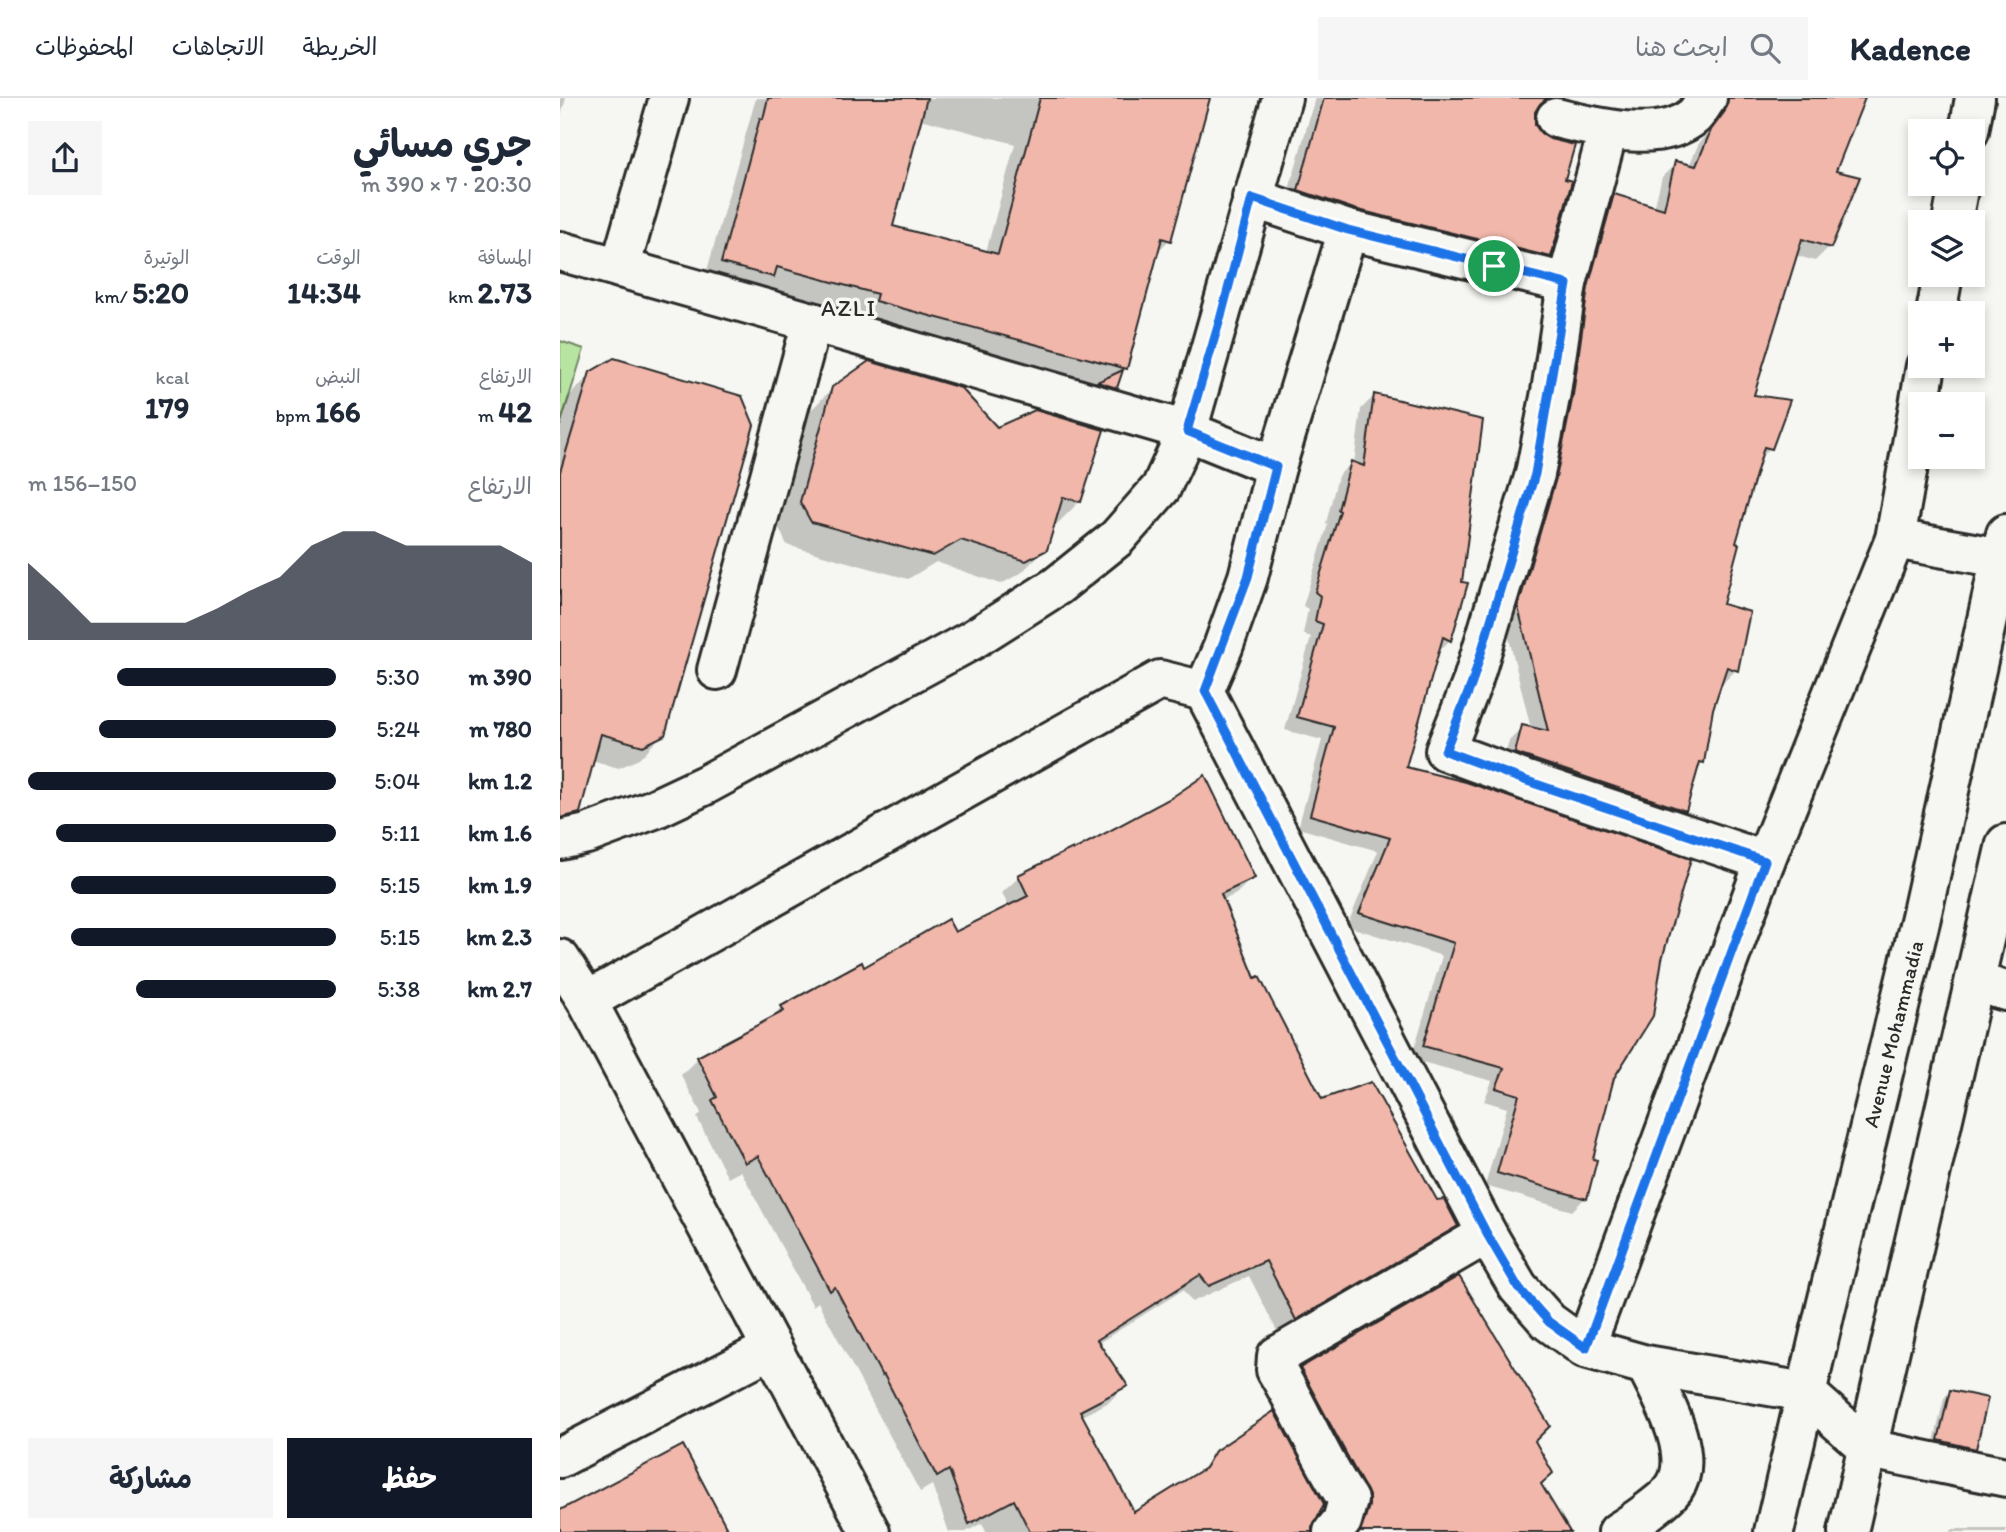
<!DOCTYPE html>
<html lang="ar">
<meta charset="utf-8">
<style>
:root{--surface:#fff;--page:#f6f6f7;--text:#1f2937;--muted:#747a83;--line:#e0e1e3;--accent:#111827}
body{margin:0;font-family:Itim,"Playpen Sans Arabic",sans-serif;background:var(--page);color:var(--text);direction:rtl;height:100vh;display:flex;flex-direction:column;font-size:26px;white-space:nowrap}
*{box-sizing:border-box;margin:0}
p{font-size:23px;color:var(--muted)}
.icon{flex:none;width:38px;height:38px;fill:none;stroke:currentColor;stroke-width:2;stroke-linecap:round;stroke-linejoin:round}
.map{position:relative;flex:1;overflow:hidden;direction:ltr}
.side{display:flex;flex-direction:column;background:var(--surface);width:560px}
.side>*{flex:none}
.buttons{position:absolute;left:1348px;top:21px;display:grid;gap:14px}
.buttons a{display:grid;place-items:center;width:77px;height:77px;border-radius:0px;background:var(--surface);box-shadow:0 4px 10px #0003;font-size:35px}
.pin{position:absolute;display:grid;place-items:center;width:60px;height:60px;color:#fff;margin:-30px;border:4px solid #fff;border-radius:50%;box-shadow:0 2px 7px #0007}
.round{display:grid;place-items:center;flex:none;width:74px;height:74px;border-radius:0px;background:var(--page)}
.overview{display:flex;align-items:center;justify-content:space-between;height:119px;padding:0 28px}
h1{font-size:38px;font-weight:700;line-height:52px}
.figures{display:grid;grid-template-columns:repeat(3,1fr);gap:10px;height:119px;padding:7px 28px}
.figures div{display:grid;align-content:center}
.figures b{font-size:30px;font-weight:700}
.figures small{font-size:19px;font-weight:400}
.figures p{font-size:19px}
.chart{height:196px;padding:14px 28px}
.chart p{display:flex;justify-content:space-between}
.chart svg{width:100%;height:126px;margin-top:7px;fill:var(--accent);opacity:.7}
.action{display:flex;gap:14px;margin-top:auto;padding:14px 28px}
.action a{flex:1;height:80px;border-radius:0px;background:var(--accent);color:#fff;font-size:28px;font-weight:700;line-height:80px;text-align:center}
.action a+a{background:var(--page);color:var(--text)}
ul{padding:0 28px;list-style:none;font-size:23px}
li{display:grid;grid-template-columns:112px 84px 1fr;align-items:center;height:52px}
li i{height:18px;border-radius:9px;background:var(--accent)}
header{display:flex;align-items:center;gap:42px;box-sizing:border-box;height:98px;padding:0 35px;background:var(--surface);border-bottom:2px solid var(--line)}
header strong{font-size:33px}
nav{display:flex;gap:38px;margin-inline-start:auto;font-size:24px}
.search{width:490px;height:63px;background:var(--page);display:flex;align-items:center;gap:18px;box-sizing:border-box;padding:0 24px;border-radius:0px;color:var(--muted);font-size:26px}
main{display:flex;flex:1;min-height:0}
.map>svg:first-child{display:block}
.green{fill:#b8e4a2;stroke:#728866;stroke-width:2}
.shadow{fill:#0003;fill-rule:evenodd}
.building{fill:#f1b7ab;stroke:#2b2b2b;stroke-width:2}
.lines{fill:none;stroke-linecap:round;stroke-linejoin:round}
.minor-casing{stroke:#2b2b2b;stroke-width:44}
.minor{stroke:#f6f6f2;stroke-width:38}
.route-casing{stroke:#fff;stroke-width:14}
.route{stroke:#1a73e8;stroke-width:9}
.labels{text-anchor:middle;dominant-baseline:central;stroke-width:7;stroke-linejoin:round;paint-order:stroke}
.street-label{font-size:21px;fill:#2b2b2b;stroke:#f6f6f2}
.neighbourhood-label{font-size:23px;letter-spacing:2px;fill:#2b2b2b;stroke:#f6f6f2}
</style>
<header>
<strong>Kadence</strong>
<div class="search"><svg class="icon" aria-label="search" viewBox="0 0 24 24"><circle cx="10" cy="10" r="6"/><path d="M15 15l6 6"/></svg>ابحث هنا</div>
<nav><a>الخريطة</a><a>الاتجاهات</a><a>المحفوظات</a></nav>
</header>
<main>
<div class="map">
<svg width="1446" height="1434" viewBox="0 0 1446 1434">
<rect width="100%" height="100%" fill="#f6f6f2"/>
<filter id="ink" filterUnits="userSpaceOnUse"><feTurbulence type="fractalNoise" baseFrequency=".0143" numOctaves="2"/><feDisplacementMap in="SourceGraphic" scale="14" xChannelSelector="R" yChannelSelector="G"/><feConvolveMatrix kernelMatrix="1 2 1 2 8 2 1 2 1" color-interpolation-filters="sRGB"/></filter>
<g filter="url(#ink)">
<path class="green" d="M0,243L24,251L0,328Z"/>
<g class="shadow">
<path d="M0,0H6L0,21Z"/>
<path d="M196,0H648L609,142L596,155L565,270L560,276L556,289L537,307L520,303L538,286L298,221L300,214L203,188L194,197L144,183ZM360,21L455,46L426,154L331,129Z"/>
<path d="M755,0H922L1003,82L990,158L976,172L725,106Z"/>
<path d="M1158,0H1303L1273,75L1269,149L1255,163L1235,157L1192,298L1210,350L1198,362L1173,447L1161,508L1176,572L1162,586L1160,585L1151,611L1142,664L1137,668L1125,712L1111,726L942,669L949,643L963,629L971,631L945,524L1040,111L1054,98L1094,110L1102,79L1116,65L1129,68L1138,47L1152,28Z"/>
<path d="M31,276L103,636L79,661L59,670L32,663L0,703V323L7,300Z"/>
<path d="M273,290L436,331L520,403L496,427L493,426L485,451L461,475L441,486L376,464L348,481L227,447L218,428L249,314Z"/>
<path d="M814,298L890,542L876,556L844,670L1053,980L1031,1062L1025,1100L1012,1113L925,1088L947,1010L924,1003L932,983L851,961L882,858L787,828L818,753L738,730L762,642L725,632L751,539L743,536L748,511L743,508L768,426L766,425L778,378L791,365L794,366L801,311Z"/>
<path d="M512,752L693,779L676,796L661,803L694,883L762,1003L876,1104L896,1127L879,1144L719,1237L689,1178L632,1204L623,1192L537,1246L565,1288L549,1304L521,1319L573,1416L635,1379L656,1354L750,1434H426L422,1425L406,1434H389L372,1387L360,1394L258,1204L253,1208L181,1073L168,1080L137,1020L141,1015L121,977L138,960L207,924L222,909L304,871L395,836L449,809L442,795L459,779Z"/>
<path d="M741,1271L973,1343L979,1386L995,1434H790L725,1288Z"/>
<path d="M1390,1294L1415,1350L1409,1356L1373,1348L1384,1300Z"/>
<path d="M1393,1431H1446V1434H1390Z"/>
</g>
<g class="building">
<path d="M208,0H367L333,128L438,156L480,0H650L611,143L602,140L567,271L315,203L317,196L217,169L214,179L161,165L200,20L203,21Z"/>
<path d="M764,0H988L980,6L975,14V27L981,35L990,41L1015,47L1005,81L1012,83L991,159L794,111L738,92Z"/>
<path d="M1168,0H1305L1276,73L1300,79L1271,150L1242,141L1194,297L1230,302L1212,351L1204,349L1176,445L1179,446L1163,506L1190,514L1178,573L1167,569L1153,611L1144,665L1140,664L1126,713L955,655L962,627L988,633L958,509L996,380L1013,297L1028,189L1054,96L1104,111L1115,63L1136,68L1151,32L1165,13Z"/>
<path d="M54,260L182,298L194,327L105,637L83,648L41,636L20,715L0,720V374L30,274Z"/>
<path d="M309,263L401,290L437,329L475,312L544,332L521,404L503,399L487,452L466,463L401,442L373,458L251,424L240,404L272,289Z"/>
<path d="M563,272L557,290L537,284Z"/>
<path d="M814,296L923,322L902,484L908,485L891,543L883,539L846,669L906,684L1131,761L1102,861L1093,918L1054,980L1033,1061L1037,1062L1027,1101L937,1075L959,997L936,990L944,970L863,948L894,845L799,815L830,740L750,717L774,629L737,619L763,526L755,523L760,498L755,494L780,413L778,412L791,363L804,368Z"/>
<path d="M645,677L695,780L661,796L695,880L699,878L762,1001L811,984L877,1102L884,1101L898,1128L736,1222L706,1163L649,1188L640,1177L537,1242L568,1288L520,1313L574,1414L645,1370L655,1353L714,1313L764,1406L752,1430V1434H470L454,1402L409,1426L389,1372L377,1379L324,1277L322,1278L275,1189L270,1193L198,1058L185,1065L152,1002L157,999L137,959L224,913L221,908L302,864L304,869L388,821L395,834L468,798L458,777L513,750L514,752L611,700Z"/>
<path d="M899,1178L990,1328L975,1343L993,1375L981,1386L1010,1434H800L809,1408V1398L740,1270Z"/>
<path d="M1390,1292L1428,1300L1416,1351L1378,1342Z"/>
<path d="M123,1347L169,1434H0V1412Z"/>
</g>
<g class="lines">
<defs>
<g id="minor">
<path d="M996,20C1035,29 1100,47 1134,18C1139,13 1143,5 1147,0"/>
<path d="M1048,33L1007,185L991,294L975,376L912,585L885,653L967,683L1205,763"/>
<path d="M1409,33L1415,0"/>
<path d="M692,100L788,132L1007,185"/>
<path d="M1392,124L1399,86"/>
<path d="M0,153L252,224L627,333L716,369"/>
<path d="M60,170L109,0"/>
<path d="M1376,215L1383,177"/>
<path d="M1335,441L1446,461"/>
<path d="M157,572L252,224"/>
<path d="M644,593L927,1136L958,1189L989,1224L1025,1250L1086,1267L1245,1294L1309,1351L1446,1379"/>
<path d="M0,742L27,736L94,711L145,687L412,542L497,488L557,440L601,390L627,333L722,0"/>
<path d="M0,861L27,903L310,1434"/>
<path d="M1415,884L1446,893"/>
<path d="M27,903L600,582L644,593L663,549L688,479L716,369L788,132"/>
<path d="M1025,1250L1205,763L1335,441L1366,268"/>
<path d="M0,1360L212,1250"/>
<path d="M773,1434L782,1423L788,1402C760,1361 742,1314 716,1272L717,1258L927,1136"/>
<path d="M1058,1434C1071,1426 1106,1402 1114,1390C1137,1357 1101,1298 1086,1267"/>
<path d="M1214,1434L1266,1209L1361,819L1446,436"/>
<path d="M1288,1434L1446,746"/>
</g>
</defs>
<use href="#minor" class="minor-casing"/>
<use href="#minor" class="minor"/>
</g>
</g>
<g class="lines" filter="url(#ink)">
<defs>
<path id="route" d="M692,100L788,132L1007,186L975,376L912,585L885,653L967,683L1205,763L1026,1250L989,1224L958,1189L927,1136L645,593L688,479L716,369L627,333L661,218Z"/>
</defs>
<use href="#route" class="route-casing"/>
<use href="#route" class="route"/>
</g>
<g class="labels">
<g class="street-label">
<text transform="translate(1333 936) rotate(-76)">Avenue Mohammadia</text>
</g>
<g class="neighbourhood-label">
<text x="289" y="210">AZLI</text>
</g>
</g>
</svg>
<div class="buttons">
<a><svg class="icon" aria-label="locate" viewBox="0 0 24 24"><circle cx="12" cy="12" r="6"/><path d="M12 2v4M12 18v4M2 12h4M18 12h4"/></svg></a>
<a><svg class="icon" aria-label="layers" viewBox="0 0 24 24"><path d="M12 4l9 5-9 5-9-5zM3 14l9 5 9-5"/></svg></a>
<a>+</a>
<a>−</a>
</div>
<div class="pin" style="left:934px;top:168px;background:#1e9e55"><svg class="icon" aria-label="arrive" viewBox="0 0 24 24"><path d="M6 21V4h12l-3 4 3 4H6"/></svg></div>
</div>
<section class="side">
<div class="overview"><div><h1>جري مسائي</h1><p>20:30 · 7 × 390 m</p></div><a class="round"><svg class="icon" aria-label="share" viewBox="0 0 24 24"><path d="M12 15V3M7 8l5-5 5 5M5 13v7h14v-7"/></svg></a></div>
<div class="figures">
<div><p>المسافة</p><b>2.73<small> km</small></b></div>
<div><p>الوقت</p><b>14:34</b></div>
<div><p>الوتيرة</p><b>5:20<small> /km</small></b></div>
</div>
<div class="figures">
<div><p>الارتفاع</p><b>42<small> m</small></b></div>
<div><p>النبض</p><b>166<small> bpm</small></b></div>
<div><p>kcal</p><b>179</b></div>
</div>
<div class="chart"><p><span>الارتفاع</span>150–156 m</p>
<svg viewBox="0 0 160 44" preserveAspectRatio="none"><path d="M0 44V17L10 27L20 38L30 38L40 38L50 38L60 33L70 27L80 22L90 11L100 6L110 6L120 11L130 11L140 11L150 11L160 17V44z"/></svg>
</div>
<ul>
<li><b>390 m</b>5:30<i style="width:71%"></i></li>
<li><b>780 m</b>5:24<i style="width:77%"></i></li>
<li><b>1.2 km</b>5:04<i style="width:100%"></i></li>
<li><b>1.6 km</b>5:11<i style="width:91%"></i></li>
<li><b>1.9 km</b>5:15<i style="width:86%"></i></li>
<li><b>2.3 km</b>5:15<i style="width:86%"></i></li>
<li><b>2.7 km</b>5:38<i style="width:65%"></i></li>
</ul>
<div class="action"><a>حفظ</a><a>مشاركة</a></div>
</section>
</main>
